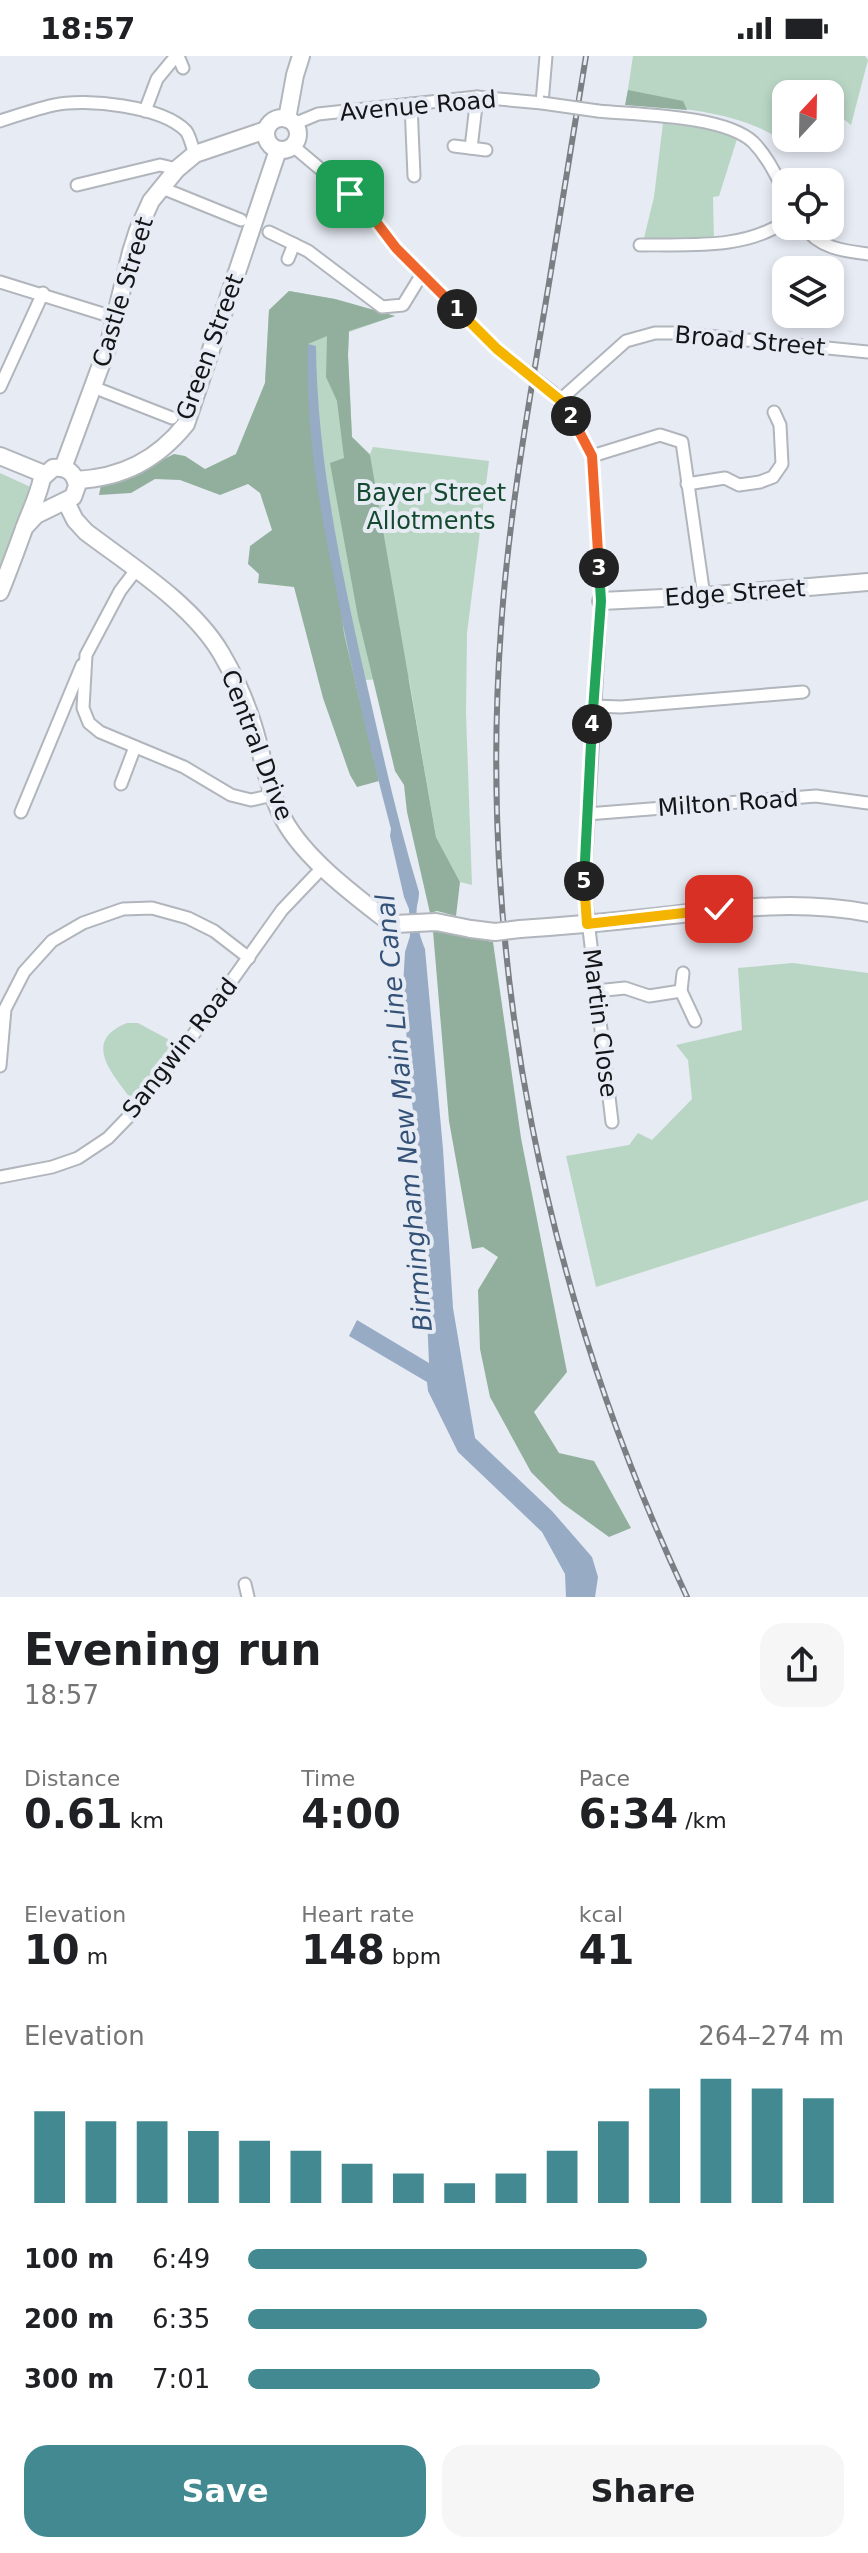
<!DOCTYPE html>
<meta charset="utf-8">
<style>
:root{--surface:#fff;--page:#f6f6f6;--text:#202124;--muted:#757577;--accent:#428991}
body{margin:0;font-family:"DejaVu Sans",sans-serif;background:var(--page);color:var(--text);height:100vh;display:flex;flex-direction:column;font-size:30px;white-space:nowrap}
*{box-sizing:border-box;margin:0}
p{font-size:26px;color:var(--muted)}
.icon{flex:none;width:44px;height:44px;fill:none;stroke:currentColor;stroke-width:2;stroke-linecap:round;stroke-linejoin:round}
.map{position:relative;height:1541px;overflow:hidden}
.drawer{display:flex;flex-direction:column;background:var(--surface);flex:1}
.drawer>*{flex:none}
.needle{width:52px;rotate:22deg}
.buttons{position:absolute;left:772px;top:24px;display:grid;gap:16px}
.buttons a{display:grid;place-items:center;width:72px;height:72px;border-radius:16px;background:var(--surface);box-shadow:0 4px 12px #0003;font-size:40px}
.pin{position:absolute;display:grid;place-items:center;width:68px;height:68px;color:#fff;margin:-34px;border-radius:16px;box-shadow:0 4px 12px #0006}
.km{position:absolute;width:40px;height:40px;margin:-20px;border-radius:50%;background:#222;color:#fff;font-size:22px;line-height:40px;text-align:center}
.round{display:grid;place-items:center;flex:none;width:84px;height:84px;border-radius:24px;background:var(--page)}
.head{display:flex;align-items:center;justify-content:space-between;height:136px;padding:0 24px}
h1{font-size:44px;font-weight:600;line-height:60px}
.metrics{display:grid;grid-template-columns:repeat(3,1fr);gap:12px;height:136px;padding:8px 24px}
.metrics div{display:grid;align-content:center}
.metrics b{font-size:40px;font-weight:600}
.metrics small{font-size:22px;font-weight:400}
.metrics p{font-size:22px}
.chart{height:224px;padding:16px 24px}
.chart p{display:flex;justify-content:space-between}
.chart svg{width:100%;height:144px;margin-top:8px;stroke:var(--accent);stroke-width:6}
.primary-button{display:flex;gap:16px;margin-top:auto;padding:16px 24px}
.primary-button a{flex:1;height:92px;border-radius:24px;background:var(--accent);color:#fff;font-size:32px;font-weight:600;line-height:92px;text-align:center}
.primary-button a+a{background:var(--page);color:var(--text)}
ul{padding:0 24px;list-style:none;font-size:26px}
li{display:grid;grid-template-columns:128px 96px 1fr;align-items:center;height:60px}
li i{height:20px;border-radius:10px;background:var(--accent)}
.status{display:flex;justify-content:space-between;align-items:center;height:56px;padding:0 40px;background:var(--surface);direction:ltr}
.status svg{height:22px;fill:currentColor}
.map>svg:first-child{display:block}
.green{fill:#b9d6c4}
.forest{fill:#91af9c}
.water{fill:#98abc5}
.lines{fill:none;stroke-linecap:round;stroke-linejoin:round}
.street-casing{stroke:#b1b5bc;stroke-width:15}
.secondary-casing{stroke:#b1b5bc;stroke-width:20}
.street{stroke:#fff;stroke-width:11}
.secondary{stroke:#fff;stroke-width:16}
.rail-casing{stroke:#7b7e83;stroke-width:6}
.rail{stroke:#e7ebf3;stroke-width:3;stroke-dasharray:9;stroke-linecap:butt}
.street-bridge-casing{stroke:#b1b5bc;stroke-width:15;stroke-linecap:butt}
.secondary-bridge-casing{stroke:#b1b5bc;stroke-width:20;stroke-linecap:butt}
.street-bridge{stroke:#fff;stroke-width:11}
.secondary-bridge{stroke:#fff;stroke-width:16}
.split-1-casing{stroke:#fff;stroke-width:16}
.split-2-casing{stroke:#fff;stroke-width:16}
.split-3-casing{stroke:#fff;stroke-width:16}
.split-4-casing{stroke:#fff;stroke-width:16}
.split-5-casing{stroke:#fff;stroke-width:16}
.split-6-casing{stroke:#fff;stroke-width:16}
.split-1{stroke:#f0652b;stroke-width:10}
.split-2{stroke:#f5b400;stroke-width:10}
.split-3{stroke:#f0652b;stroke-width:10}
.split-4{stroke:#22a559;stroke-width:10}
.split-5{stroke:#22a559;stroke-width:10}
.split-6{stroke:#f5b400;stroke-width:10}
.labels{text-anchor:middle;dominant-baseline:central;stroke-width:8;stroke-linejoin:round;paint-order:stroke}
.street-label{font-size:24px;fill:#141518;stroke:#e7ebf3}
.park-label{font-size:24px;fill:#13492f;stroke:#e7ebf3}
.water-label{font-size:26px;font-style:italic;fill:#345278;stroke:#e7ebf3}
</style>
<div class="status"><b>18:57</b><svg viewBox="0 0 49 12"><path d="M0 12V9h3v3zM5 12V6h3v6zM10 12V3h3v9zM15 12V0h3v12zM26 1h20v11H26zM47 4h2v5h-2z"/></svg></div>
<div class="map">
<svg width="868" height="1541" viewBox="0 0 868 1541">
<rect width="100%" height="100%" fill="#e7ebf3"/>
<g class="green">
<path d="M633,0H865L868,4L851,69L830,52V38H808L794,31L791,38H786V53L777,81C731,54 678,53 626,46Z"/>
<path d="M663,67L711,73L738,80L719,140L713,141L714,184L644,182L654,141Z"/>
<path d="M289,235L335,243L395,260L349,276L348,299L352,381L370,398L373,391L489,405L467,577L466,657L472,829L460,826L436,781L409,622L319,626L289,416L236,398L265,327L269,254Z"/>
<path d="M0,417L35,433L0,520Z"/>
<path d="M793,907L868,917V1144L596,1231L566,1100L629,1089L638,1077L652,1084L692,1043L688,1004L676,989L742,974L738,912Z"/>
<path d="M127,967H138L175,987L130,1049L131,1043C113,1018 81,985 127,967Z"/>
</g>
<g class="forest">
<path d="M628,34L683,45L687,54L625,49Z"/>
<path d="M289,235L335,243L395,260L349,275L348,299L352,381L370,399L436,781L460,826L456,860L437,855L430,857L407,756L404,729L395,715L358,561L330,407L344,402L337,345L326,321L327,280L308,288L344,578L379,725L357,731L350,719L323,642L294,531L258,527L259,518L248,508L250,490L272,474L260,437L248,428L220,439L180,424L155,423L131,437L99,439L101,429L121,425L174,398L185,400L205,413L236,398L265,327L269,254Z"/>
<path d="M433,875L493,886L521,1082L567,1316L534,1356L559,1397L594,1405L631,1472L609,1481L562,1447L531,1416L490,1341L480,1293L478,1234L498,1201L483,1191L472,1193L449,1065Z"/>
</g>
<path class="water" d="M308,288L316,290C317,400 340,509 364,616C381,690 397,764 419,836C419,841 418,846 417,850C415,864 420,881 425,893L443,1093L453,1252L475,1382L552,1455L592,1501L598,1521L595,1541H566L565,1518L542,1476L458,1396L428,1335L427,1326L349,1280L357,1264L429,1307L421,1116L410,1031L403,930L405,896L410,880L409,853L404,841L390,780L391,773C369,690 350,607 334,523C318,443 305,369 308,288Z"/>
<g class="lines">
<defs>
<g id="street">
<path d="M178,0L183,12"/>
<path d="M411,48L414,120"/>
<path d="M145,55L157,23L176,0"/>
<path d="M598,55C638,59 724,59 753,86C768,101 776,120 786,138"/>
<path d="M0,65C18,59 36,53 54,49C86,42 162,50 186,75C190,80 192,91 195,98"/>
<path d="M294,68L318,58L477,41L542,47L546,0"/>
<path d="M293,90L350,138L374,163L396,192L497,293"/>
<path d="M454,90L486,94"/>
<path d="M471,92L477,41"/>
<path d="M77,129L160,109L177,113"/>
<path d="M162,132L241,164"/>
<path d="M804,170C818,192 844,195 868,198"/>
<path d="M269,176L308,195L382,251L403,249L422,218"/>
<path d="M640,189C690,188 744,194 786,165"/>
<path d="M288,203L294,188"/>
<path d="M0,226L116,262"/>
<path d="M0,331L43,237"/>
<path d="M93,331L172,362"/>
<path d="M553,337L570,359L592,400L601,545L584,831L612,1066"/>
<path d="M560,344L626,285L655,277H677L868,296"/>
<path d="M592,400L660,379L682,386L704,540"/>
<path d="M687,428L725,422L739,429L760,426L773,421L782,408L780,369L774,356"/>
<path d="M136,514L120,535L86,599L83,652L89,667L100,676L184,711L231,739L251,744L273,739"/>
<path d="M593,650L621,651L803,636"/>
<path d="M121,728L135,691"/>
<path d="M21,756L82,609"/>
<path d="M587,758L816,740L868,747"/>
<path d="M683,917L681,935L695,965"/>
<path d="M596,935L625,932L649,940L681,935"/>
<path d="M0,1010L5,953L24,916L52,885L83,867L123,853L152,852L188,862L214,875L249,902"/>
<path d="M0,1121L52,1111L78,1102L108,1082L135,1054L176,1003L282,854L323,811"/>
<path d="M245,1528L248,1541"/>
</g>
<g id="secondary">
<circle cx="282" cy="78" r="16"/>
<path d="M287,63L295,19L301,0"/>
<path d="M0,400L44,418"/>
<path d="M63,412L109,287L131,196L138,174L151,145L177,113L195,98L266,74"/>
<path d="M76,424C122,422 157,404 186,368L278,94"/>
<path d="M66,446L75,464L86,476C131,510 192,548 221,597C234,619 245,643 253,669C262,698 267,728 280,756C298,797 350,836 385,863L395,868L436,866L471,873"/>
<path d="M0,536C9,514 17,492 25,470C31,454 39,438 42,422L53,412C67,410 75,417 77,430L73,441L36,459L24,472"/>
<path d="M601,545L704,540L868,526"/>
<path d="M520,873C565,870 609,866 654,861C725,853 797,843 868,857"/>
</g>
</defs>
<use href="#street" class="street-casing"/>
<use href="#secondary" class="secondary-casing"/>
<use href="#street" class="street"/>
<use href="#secondary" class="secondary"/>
<defs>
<path id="rail" d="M586,0C573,76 562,151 549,227C530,341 509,456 501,572C477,906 545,1239 687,1541"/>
</defs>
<use href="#rail" class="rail-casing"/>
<use href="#rail" class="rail"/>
<defs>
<g id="street-bridge">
<path d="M542,47L598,55"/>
<path d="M497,293L553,337"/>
</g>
<path id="secondary-bridge" d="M471,873L495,876L520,873"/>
</defs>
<use href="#street-bridge" class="street-bridge-casing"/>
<use href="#secondary-bridge" class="secondary-bridge-casing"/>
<use href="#street-bridge" class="street-bridge"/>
<use href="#secondary-bridge" class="secondary-bridge"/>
</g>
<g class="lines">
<defs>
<path id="split-1" d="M350,138L374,163L396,192L457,253"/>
<path id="split-2" d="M457,253L497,293L560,344L571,360"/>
<path id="split-3" d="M571,360L592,400L599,512"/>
<path id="split-4" d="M592,668L601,545L599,512"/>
<path id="split-5" d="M584,825L592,668"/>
<path id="split-6" d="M584,825L587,868L719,853"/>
</defs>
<use href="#split-1" class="split-1-casing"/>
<use href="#split-2" class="split-2-casing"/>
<use href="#split-3" class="split-3-casing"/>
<use href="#split-4" class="split-4-casing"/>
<use href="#split-5" class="split-5-casing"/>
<use href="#split-6" class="split-6-casing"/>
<use href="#split-1" class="split-1"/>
<use href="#split-2" class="split-2"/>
<use href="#split-3" class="split-3"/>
<use href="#split-4" class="split-4"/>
<use href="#split-5" class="split-5"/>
<use href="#split-6" class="split-6"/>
</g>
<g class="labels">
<g class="street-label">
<text transform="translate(418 50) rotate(-5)">Avenue Road</text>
<text transform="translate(123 236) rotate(-73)">Castle Street</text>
<text transform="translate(750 285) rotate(5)">Broad Street</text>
<text transform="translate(210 291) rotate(-70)">Green Street</text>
<text transform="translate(735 537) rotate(-4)">Edge Street</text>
<text transform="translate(257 689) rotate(69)">Central Drive</text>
<text transform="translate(728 747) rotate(-4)">Milton Road</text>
<text transform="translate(600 967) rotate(83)">Martin Close</text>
<text transform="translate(180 992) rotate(-52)">Sangwin Road</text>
</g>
<g class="park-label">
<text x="431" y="437">Bayer Street<tspan x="431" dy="28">Allotments</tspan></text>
</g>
<g class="water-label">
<text transform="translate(404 1057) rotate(-95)">Birmingham New Main Line Canal</text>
</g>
</g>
</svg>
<div class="buttons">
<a><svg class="needle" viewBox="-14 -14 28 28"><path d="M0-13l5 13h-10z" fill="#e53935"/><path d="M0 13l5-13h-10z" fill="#757577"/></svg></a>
<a><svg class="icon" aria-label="locate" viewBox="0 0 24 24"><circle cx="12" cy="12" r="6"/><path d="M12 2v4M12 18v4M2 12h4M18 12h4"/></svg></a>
<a><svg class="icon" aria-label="layers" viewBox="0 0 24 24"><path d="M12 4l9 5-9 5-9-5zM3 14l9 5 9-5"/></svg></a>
</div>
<div class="pin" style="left:350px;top:138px;background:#1e9e55"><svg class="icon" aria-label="arrive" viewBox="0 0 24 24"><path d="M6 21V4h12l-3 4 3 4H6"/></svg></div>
<div class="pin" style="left:719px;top:853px;background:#d93025"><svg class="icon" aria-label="check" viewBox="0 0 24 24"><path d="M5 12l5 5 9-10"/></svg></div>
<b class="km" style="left:457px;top:253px">1</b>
<b class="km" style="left:571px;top:360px">2</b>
<b class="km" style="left:599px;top:512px">3</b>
<b class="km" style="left:592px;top:668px">4</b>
<b class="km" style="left:584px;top:825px">5</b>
</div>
<section class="drawer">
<div class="head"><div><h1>Evening run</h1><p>18:57</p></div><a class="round"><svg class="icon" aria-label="share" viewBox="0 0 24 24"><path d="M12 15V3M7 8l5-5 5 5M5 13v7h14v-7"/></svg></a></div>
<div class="metrics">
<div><p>Distance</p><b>0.61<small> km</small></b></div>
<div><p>Time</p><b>4:00</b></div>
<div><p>Pace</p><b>6:34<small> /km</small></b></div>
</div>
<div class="metrics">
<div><p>Elevation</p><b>10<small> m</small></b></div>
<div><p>Heart rate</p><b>148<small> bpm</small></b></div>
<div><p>kcal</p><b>41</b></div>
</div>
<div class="chart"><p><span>Elevation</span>264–274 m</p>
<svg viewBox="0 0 160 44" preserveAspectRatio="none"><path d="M5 44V16M15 44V19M25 44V19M35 44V22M45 44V25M55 44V28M65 44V32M75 44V35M85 44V38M95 44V35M105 44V28M115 44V19M125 44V9M135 44V6M145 44V9M155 44V12"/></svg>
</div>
<ul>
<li><b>100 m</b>6:49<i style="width:67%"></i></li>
<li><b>200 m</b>6:35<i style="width:77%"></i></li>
<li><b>300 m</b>7:01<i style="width:59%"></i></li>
</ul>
<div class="primary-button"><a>Save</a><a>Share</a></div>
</section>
